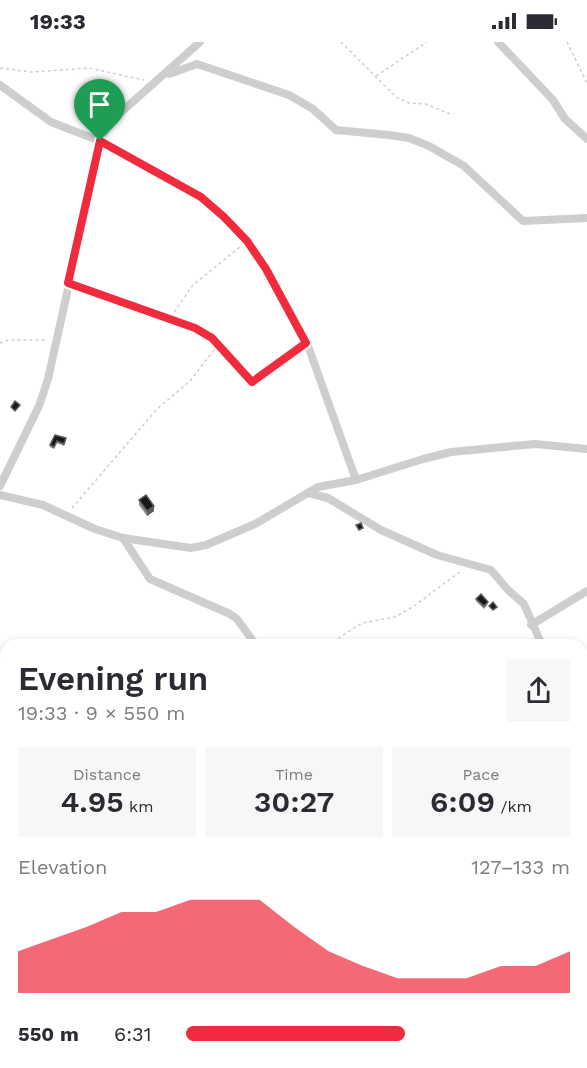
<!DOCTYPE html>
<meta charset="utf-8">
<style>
:root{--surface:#fff;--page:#f7f7f7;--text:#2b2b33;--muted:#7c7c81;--accent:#ef2b3d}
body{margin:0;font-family:"Work Sans",sans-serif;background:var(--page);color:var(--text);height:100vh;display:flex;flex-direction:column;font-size:22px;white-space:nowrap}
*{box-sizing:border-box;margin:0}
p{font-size:20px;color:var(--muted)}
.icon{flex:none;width:33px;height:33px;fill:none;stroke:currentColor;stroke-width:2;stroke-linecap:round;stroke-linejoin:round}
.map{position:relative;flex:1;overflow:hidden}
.panel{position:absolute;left:0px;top:597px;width:588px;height:429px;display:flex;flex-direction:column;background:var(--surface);border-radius:18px 18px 0 0;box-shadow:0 3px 9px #0003}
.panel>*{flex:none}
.pin{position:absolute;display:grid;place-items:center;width:51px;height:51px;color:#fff;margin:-62px -26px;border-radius:50% 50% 50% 0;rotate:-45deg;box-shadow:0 0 6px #0007}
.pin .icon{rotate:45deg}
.round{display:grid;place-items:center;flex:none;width:63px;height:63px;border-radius:0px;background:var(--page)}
.head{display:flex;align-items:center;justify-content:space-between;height:102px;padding:0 18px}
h1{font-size:33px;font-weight:600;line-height:45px}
.figures{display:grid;grid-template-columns:repeat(3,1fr);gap:9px;height:102px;padding:6px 18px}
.figures div{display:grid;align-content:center;border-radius:0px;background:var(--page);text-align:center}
.figures b{font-size:30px;font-weight:600}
.figures small{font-size:16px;font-weight:400}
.figures p{font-size:16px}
.chart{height:168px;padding:12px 18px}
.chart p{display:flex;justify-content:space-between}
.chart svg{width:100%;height:108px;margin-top:6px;fill:var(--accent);opacity:.7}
ul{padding:0 18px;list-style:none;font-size:20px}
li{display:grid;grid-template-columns:96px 72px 1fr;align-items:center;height:45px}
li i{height:15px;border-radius:8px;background:var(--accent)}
.status{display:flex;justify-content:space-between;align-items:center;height:42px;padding:0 30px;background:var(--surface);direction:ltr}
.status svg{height:16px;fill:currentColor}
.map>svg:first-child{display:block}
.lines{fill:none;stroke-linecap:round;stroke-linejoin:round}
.path{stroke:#cecece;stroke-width:1.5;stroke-dasharray:3 3;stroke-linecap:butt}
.street{stroke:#cecece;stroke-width:8}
.wall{fill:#8c8c8c}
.shaded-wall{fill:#5d5d5d}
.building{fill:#181818;stroke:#5d5d5d;stroke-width:1.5}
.route-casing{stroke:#fff;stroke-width:12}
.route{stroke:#ef2b3d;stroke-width:8}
</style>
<div class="status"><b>19:33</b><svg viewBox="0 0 49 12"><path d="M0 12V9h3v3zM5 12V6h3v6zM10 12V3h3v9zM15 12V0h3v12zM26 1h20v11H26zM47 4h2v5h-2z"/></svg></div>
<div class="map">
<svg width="587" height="1026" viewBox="0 0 587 1026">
<rect width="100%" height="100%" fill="#fff"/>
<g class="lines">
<g class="path">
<path d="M341,0L396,55L409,61L426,62L450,72"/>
<path d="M567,0L587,41"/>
<path d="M0,26L31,30L89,26L144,38"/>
<path d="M376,34L427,0"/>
<path d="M77,244L195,286L212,296L252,340L300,305"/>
<path d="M171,275L192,244L241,204"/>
<path d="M0,301L8,298H46"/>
<path d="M72,466L157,367L190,339L218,303"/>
<path d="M328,603L362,581L395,575L414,564L461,529"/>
<path d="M0,856L6,869"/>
<path d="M582,876L587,878"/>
<path d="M582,907L587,919"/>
<path d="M93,1020L95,1026"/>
<path d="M359,1026L361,1020"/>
</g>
<g class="street">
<path d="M498,0L553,58L565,77L587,97"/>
<path d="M169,32L197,22L289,53L313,67L336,88L389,93L409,96L429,104L464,124L523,179L587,176"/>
<path d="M0,43L51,80L100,99L201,155L247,199L307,301L356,438"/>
<path d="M0,444L39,364L48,337L102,93L119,72L200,0"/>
<path d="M308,451L328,456L381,488L437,513L491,528L508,548L524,562L542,603"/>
<path d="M0,453L43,463L95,487L123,496L191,506L206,503L255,482L318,445L356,438L423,417L451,410L535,402L587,407"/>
<path d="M123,496L150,537L230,572L237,577L256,603"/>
<path d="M531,583L587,549"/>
<path d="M582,642L587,644"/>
<path d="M0,656L6,667"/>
<path d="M166,1020L168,1026"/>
<path d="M250,1026V1020"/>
</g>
</g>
<g class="wall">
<path d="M55,393L66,399L64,404L57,401L54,407L50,405V403Z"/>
<path d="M139,458L154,469L147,474L139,463Z"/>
<path d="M476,557L488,562L484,567L476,559Z"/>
</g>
<path class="shaded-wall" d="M154,464V469L147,474V469Z"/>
<g class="building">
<path d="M15,359L20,363L15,369L11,365Z"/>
<path d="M55,393L66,396L64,402L57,399L54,405L50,403Z"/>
<path d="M146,453L154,464L147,469L139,458Z"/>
<path d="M361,481L363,486L359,488L356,483Z"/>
<path d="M481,552L488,560L484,564L476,557Z"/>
<path d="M493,560L497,565L493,568L489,564Z"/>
</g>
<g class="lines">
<defs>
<path id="route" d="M100,99L201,155L224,175L247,199L266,227L306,301L252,340L212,296L195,286L68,241Z"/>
</defs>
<use href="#route" class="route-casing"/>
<use href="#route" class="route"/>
</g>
</svg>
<div class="pin" style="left:100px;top:99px;background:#1e9e55"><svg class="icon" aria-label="arrive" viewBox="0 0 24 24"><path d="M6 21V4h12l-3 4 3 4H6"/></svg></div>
<section class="panel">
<div class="head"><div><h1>Evening run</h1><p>19:33 · 9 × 550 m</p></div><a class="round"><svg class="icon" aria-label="share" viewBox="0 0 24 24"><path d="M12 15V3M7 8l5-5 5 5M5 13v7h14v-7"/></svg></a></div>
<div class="figures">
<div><p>Distance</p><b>4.95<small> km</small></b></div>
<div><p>Time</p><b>30:27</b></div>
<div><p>Pace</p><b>6:09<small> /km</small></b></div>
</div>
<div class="chart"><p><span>Elevation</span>127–133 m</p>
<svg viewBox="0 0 160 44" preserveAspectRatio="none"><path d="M0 44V27L10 22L20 17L30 11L40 11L50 6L60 6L70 6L80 17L90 27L100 33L110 38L120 38L130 38L140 33L150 33L160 27V44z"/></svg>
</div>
<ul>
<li><b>550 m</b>6:31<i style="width:57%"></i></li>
</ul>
</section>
</div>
